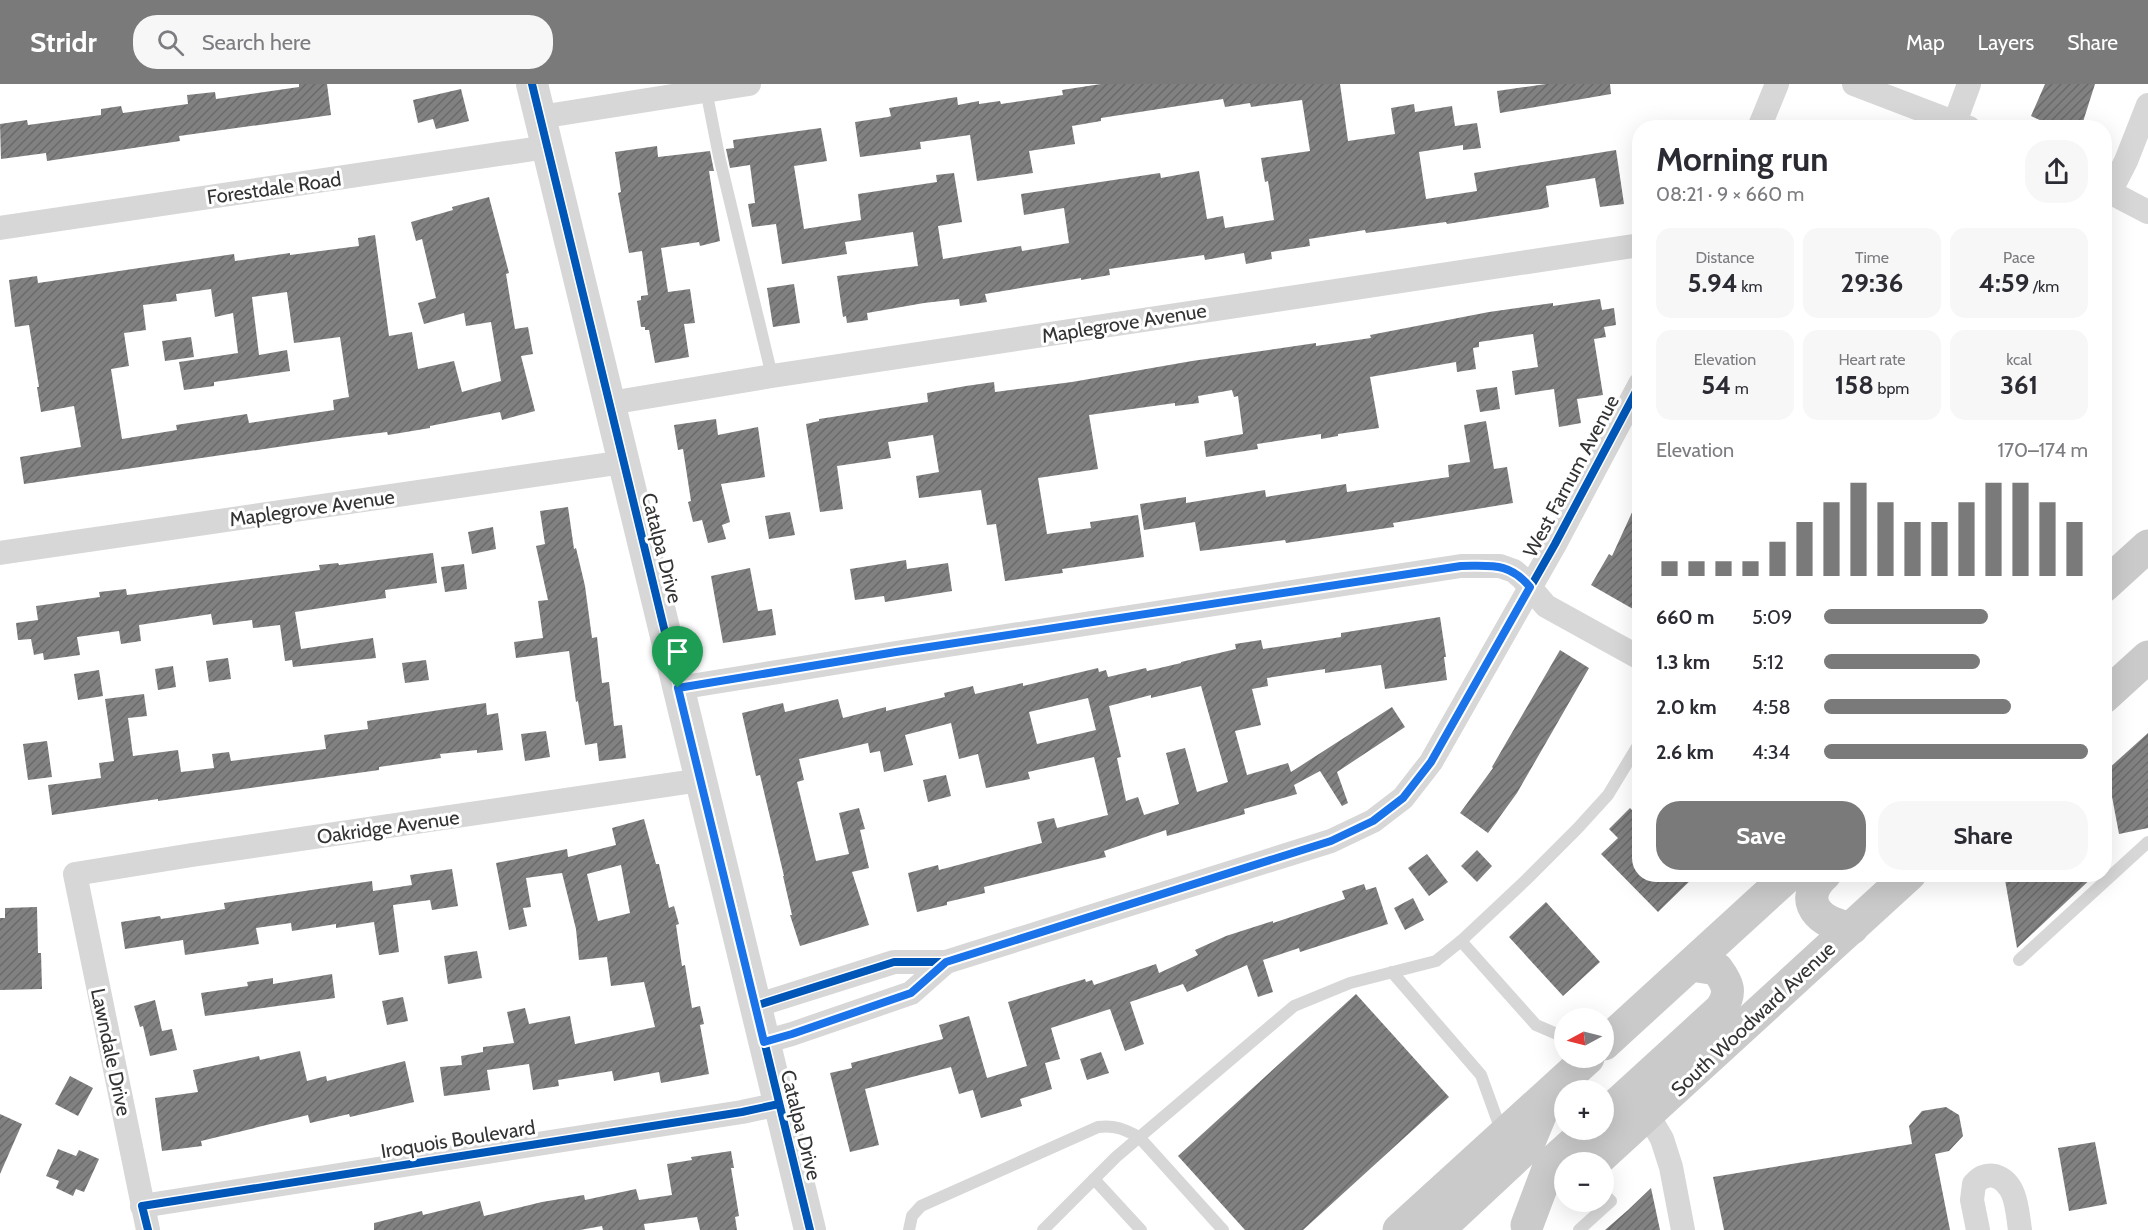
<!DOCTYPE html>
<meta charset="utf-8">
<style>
:root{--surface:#fff;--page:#f7f7f7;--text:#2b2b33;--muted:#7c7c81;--accent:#7a7a7a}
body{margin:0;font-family:Cabin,sans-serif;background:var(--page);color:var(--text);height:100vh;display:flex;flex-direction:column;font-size:22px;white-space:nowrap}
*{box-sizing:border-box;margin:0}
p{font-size:20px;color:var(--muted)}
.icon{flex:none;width:33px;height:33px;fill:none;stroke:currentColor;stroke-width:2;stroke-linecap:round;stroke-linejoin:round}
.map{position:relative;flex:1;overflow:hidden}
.panel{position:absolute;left:1632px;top:36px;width:480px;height:762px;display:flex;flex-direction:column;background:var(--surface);border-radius:24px;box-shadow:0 6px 24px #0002}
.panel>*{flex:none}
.needle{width:39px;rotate:263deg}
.tools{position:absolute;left:1554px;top:924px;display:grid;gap:12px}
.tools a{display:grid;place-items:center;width:60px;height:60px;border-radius:50%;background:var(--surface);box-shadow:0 6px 24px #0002;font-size:30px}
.pin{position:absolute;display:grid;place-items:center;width:51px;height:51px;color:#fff;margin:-62px -26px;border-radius:50% 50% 50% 0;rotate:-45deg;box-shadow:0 0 6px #0007}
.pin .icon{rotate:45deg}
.round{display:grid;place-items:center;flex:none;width:63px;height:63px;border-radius:24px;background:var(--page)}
.head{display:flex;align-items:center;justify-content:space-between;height:102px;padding:0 24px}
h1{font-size:33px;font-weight:700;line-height:45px}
.metrics{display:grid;grid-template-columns:repeat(3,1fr);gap:9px;height:102px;padding:6px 24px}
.metrics div{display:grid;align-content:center;border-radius:15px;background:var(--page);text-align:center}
.metrics b{font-size:26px;font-weight:700}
.metrics small{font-size:16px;font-weight:400}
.metrics p{font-size:16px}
.chart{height:168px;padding:12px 24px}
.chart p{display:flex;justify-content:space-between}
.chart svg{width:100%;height:108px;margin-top:6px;stroke:var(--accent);stroke-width:6}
.button{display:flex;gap:12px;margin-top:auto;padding:12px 24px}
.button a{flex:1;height:69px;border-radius:24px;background:var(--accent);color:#fff;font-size:24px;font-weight:700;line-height:69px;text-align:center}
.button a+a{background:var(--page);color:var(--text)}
ul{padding:0 24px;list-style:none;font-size:20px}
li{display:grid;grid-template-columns:96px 72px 1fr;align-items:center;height:45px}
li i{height:15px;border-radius:8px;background:var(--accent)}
header{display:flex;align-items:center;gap:36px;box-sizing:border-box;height:84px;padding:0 30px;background:var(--accent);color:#fff}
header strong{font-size:28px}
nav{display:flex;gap:33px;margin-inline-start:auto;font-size:21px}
.search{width:420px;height:54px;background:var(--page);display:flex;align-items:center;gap:15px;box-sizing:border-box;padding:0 21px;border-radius:24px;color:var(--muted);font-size:22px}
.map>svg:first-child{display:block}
.building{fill:url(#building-hatch);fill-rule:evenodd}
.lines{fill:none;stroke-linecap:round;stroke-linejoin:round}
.service{stroke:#d7d7d7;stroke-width:12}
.minor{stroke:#d7d7d7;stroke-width:24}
.tertiary{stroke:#d7d7d7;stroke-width:32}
.primary{stroke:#cacaca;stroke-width:33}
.cycleway-casing{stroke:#fff;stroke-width:11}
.cycleway{stroke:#0057b8;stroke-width:8}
.route-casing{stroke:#fff;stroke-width:12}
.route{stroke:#1a73e8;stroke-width:8}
.labels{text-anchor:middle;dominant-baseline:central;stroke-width:6;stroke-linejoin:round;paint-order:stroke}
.street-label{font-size:20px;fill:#333;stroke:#fff}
</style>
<header>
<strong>Stridr</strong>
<div class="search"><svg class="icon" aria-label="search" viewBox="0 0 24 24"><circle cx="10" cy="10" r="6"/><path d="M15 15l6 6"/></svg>Search here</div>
<nav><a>Map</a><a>Layers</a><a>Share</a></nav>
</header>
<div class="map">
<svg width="2148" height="1146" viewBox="0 0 2148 1146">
<defs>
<pattern id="building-hatch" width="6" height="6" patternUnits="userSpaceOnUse" patternTransform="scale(1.5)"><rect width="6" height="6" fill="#818181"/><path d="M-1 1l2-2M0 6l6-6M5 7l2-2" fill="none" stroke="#6a6a6a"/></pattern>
</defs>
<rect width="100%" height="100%" fill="#fff"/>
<g class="building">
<path d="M299,0H327L331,31L179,52L180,57L47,77L46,69L1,75L0,40L27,36L28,41L101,31V25L121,22L123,29L188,20L187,11L215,8L216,15L299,3Z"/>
<path d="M1101,0H1340L1348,57L1395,50L1391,24L1414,20L1415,28L1452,22L1455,42L1477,39L1481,64L1463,66V61L1419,68L1426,115L1477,107L1474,89L1616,66L1624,120L1600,123L1595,94L1546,102L1549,123L1541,125L1447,140L1446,138L1366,149L1365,146L1309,155L1310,162L1271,168L1272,175L1246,180L1244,169L1205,176L1204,171L1109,185L1110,191L1081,196V194L985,210L987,218L960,222L959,215L924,219L867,229L868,236L847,239L846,232L843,233L837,192L918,182L913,148L845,158L847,170L782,180L776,140L752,143L748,120L755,119L750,81L730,84L726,65L734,64L733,56L821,44L827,77L794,82L804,145L861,136L858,110L937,98L936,91L954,89L962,138L938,142L943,175L1021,162L1022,167L1069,159L1064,124L1024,131L1021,110L1160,89L1161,94L1199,87L1207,135L1223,132L1225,144L1274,136L1268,97L1265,98L1261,74L1310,67L1302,16L1251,23L1250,19L1225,23L1223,15L1101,34V37L1072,42L1075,60L1029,67L1033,89L977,97L970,51L920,58L921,65L860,73L855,38L888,33L891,32L889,24L957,13L958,21L979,17V20L1000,17L1001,20L1063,11L1062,6Z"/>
<path d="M1546,0H1610L1611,10L1500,29L1497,7Z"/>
<path d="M2045,0H2095L2081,44H2057L2031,32Z"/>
<path d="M461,5L469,37L436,45L433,35L418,39L413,16Z"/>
<path d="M657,62L658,73L710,67L714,87H709L720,157L700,162L699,158L661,164L668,208L690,205L695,239L684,240L689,273L655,279L649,246H645V243H641L637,217L641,216V212L648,211L642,167L629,169L618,109L621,108L615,68Z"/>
<path d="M489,113L509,189L506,190L515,245L528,243L533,270L521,272L535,327L502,336L500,328L430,342V344L388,351L387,348L339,354L24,400L20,373L81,363L74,322L41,328L37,303H39L29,241L15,243L9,196L37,192L38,199L234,170L235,177L290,169V171L359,162L358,154L375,151L389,252L412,248L418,285L454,277L462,308L501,297L491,238L466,242L464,229L424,240L418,219L436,214L422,155L416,157L411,138L453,126L452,123ZM211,205L215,233L233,229L238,269L179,278L184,306L214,302V298L290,287L287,266L259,271L252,213L287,208L294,259L340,253L349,313L333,316L334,326L249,339L247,330L176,341L177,346L122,355L111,285L129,282L124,249L146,246L143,221L177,217L176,210Z"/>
<path d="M794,200L800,239L773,243L767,204Z"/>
<path d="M1600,215L1602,226L1614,224L1616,241L1604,243L1606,253L1594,255L1603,311L1577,315L1581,339L1559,343L1554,305L1515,311L1512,287L1538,283L1533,250L1479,258V263L1473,264L1476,285L1457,288L1456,278L1370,293L1379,344L1338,350V352L1321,355V350L1257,360L1258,365L1206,373L1204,357L1243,350L1238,312L1234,313L1232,306L1198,312L1199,319L1175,322V319L1089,331L1098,385L1038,394L1047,450L1091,444L1090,438L1138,431L1144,473L1069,484L1062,485L1063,489L1005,497L996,440L987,441L981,406L919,414L916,392L939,388L933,351L888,358L891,374L837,382L843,425L820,428L806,340L819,337V335L928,318L927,309L966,302L994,298L995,308L1072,298L1192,277L1316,259V262L1371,254L1370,251L1489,228L1553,219V222Z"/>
<path d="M191,253L194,273L165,277L162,257Z"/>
<path d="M1497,303L1500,325L1480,328L1476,306Z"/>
<path d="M716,335L718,351L758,343L765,393L721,400L730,438L722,441L726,455L708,459L702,436L693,438L688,418L691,417L683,365L678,366L674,341Z"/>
<path d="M1486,337L1494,385L1507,383L1513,419L1393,439L1394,443L1286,459L1285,456L1200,467L1195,438L1144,446L1140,420L1186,413V419L1265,406L1266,413L1346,400L1347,408L1449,393L1448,381L1470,378L1464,341Z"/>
<path d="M1640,411V529L1591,501L1609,470L1612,472Z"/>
<path d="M568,423L574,465L576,464L585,502L592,554L597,553L602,599L609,598L614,642L622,641L626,674L599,677L597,659L585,661L578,617L576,618L569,567L516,574L514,558L543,554L538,517L548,516L536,462L545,460L540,427Z"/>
<path d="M790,428L795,451L769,455L765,432Z"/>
<path d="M493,443L496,465L472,470L468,448Z"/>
<path d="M433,469L437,499L385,506L386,514L295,528L301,565L373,554L376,574L293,583L292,576L285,577L280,541L253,544L252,536L213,541L211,530L139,541L141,557L121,560L119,547L77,553L80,571L44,576L43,569L34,571L31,555L18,556L16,539L38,536L36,522L100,513L99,508L126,505L127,511L320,486L319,481L338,479L339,481Z"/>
<path d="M906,476L907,485L948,479L952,507L885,518L884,512L855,516L850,485Z"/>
<path d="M464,480L467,505L445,508L441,483Z"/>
<path d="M750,484L758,527L772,525L776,551L723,559L711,492Z"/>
<path d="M1440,533L1446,573H1444L1447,596L1385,605L1381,581L1325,589V585L1267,594L1268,602L1252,605L1261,641L1235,647L1247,691L1288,679L1291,688L1392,623L1405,643L1337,688L1348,719L1342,722L1320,687L1294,701L1297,710L1244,725L1245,730L1167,752L1166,746L1104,767L1106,773L984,803L985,809L947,818V821L917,828L908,789L938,781L939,786L1042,759L1037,738L1054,734L1057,744L1108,731L1094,673L1028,688L1030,695L986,704L978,670L959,675L951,639L905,651L913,681L884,688L880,667L870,669L868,659L799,675L804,696L797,698L816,777L849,770L839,729L859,724L865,745L860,746L869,784L852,788L869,841L800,862L790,831H792L783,792H784L760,691L756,692L742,629L783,619L785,628L838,615L843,634L886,623V627L945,613L944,609L973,602L975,610L1023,599V602L1098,584L1099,588L1106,586L1108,593L1146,584L1147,587L1181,579V578L1236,565L1235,560L1261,556L1263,565L1341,553V549ZM1201,602L1228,698L1197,708L1185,664L1166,669L1179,720L1144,731L1138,713L1126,717L1117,674L1121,673L1109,622L1151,611V614ZM1088,614L1096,646L1037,660L1029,628Z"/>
<path d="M1560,566L1589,584L1517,709L1488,749L1460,729L1493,684L1492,683Z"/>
<path d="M228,574L231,595L209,598L206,577Z"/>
<path d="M426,576L429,596L405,599L402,579Z"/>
<path d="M173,582L176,603L158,606L155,585Z"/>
<path d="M99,586L103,612L78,616L74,590Z"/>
<path d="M144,610L147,632L128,634L133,672L178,666L181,688L214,684L212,670L229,668L231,677L326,665L324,651L368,645L367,637L486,619L487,631L498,629L503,666L477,669V666L440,670L441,674L379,683V686L158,717V715L52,731L48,701L101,694L99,679L114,677L105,615Z"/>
<path d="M546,647L550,673L525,677L521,650Z"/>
<path d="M2148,649V744L2119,750L2107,686Z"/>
<path d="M47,657L52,693L28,696L23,660Z"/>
<path d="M946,691L951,712L928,718L923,696Z"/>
<path d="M1630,724L1640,734V790H1697L1658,828L1601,770L1618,754L1609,745Z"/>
<path d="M644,735L656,780H659L669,824L674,822L679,840L676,841L682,882L685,881L692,924L700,922L704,940L700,941L709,990L661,999L659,988L614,997L612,987L558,996L559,1002L533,1006L529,980L487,986L490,1006L444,1012L440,983L462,981L461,972L483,968V963L514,959L507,928L525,924L529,940L570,932L575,960L655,943L644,898L611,902L607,873L579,876L576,845L562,789L526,794L531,823L523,824L527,842L509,846L496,779L567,765L568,773L616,761L612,744ZM621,781L630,829L598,837L587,790Z"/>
<path d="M1477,766L1492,782L1477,798L1461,782Z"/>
<path d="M1427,770L1448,798L1429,812L1408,784Z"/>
<path d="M452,785L458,822L432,826L430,816L393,821L399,868L379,871L374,838L336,844V840L292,847L291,839L256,844L259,860L185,871L183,856L125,865L121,838L160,832L161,835L225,825L224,819L372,797L373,807L412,801L410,791Z"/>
<path d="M2004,790H2096L2017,864Z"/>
<path d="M1364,800L1366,806L1376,803L1388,840L1300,868L1299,864L1263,876L1273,908L1258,913L1247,881L1187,908L1183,900L1130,918L1144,960L1125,967L1110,925L1051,944L1060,975L1045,979L1052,1005L1020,1015L1022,1022L981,1034L973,1006L959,1010L951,983L865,1005L879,1061L850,1068L830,989L852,984L851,979L943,955L939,941L969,932L987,994L1027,982L1008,918L1085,895L1086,898L1092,896L1094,901L1156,880L1159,889L1198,871L1195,866L1226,852L1273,837V839L1345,815L1342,807Z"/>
<path d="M1413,814L1424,836L1405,846L1394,824Z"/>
<path d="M1546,818L1600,878L1563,912L1509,853Z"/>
<path d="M37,823L38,869H41L42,905L0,906V834H5V824Z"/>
<path d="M477,867L482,894L448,900L444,872Z"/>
<path d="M332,890L335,914L205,932L201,909L248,902L247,898L273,894V900Z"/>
<path d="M1356,910L1449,1013L1303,1146H1245L1178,1072Z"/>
<path d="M403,913L408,937L387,941L382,917Z"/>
<path d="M155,916L162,947L172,945L177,966L150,972L143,942L140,943L134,922Z"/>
<path d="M300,967L307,997L326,992L327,997L405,977L414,1018L350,1033L349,1030L310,1039L308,1031L201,1057L202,1062L162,1067L155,1014L198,1008L193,986L259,972L260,976Z"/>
<path d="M1101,968L1109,989L1087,996L1080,975Z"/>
<path d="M70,992L93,1004L78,1032L55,1020Z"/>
<path d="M1946,1023L1959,1031L1963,1052L1949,1067L1935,1070L1950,1146H1724L1713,1093L1912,1060L1909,1042L1922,1027Z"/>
<path d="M0,1030L22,1040L0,1090Z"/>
<path d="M2095,1058L2107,1120L2069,1127L2058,1064Z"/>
<path d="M58,1065L76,1072L79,1066L99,1075L84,1108L76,1105L73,1112L56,1104L59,1097L46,1092Z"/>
<path d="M731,1067L734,1084H731L739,1132L735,1133L737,1146H700L697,1133L644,1140L645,1146H603L602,1142L580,1146H374V1139L422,1127L423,1131L480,1117L484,1132L542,1118L584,1111L585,1116L636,1105L639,1116L672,1111L667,1080L692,1076L691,1073Z"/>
<path d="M1651,1104L1660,1146H1605L1628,1126Z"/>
</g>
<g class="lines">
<g class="service">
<path d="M706,6L719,72L772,292"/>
<path d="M1461,857L1536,941L1564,953"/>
<path d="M2019,876L2148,758"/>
<path d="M1392,888L1481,991L1502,1049"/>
<path d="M1094,1095L1141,1146"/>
<path d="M909,1146L912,1132L921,1122L1098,1043C1115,1041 1124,1045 1139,1053L1223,1146"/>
<path d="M1043,1146L1116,1073L1294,922L1350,899L1436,877L1461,857L1527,795L1577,745L1608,711L1640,658"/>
<path d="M1579,1146L1611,1117L1604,1110"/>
</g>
<g class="minor">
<path d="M1854,0L1969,44"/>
<path d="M540,33L749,0"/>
<path d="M1955,38L1969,0"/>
<path d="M1759,44L1777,0"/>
<path d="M2104,105L2148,128"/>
<path d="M2110,108L2126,77L2148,21"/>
<path d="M0,144L547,63"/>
<path d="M610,319L772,292L1640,161"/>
<path d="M0,469L624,378"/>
<path d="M678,604L896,569L1461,482H1500L1514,487L1522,494L1546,522L1640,574"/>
<path d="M755,922L894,878H946L1331,757L1373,737L1403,714L1431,678L1555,460L1640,300"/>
<path d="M764,958L792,950L911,909L946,878"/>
<path d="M1648,1031L1662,1055L1671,1083L1683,1146"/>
<path d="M142,1122L742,1028L779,1020"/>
<path d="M148,1146L75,790L192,771L701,696"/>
<path d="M1978,1146L1972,1116L1974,1100C1980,1094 1985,1090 1995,1092C2017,1099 2017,1127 2020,1146"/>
</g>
<path class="tertiary" d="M532,0L810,1146"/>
<g class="primary">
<path d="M2104,502L2148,462"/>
<path d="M2104,613L2148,573"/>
<path d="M1825,790C1795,817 1821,841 1852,844"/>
<path d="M1604,960L1790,790"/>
<path d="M1604,1032L1721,925C1732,908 1728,900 1717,885L1691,881"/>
<path d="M1595,1078L1910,790"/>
<path d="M1527,1141L1550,1080L1588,1046"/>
<path d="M1399,1146L1588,974"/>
<path d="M1438,1146L1527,1063L1546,1017"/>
</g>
<defs>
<g id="cycleway">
<path d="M532,0L810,1146"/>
<path d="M755,922L894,878H946L1331,757L1373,737L1403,714L1431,678L1555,460L1640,300"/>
<path d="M148,1146L142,1122L742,1028L779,1020"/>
</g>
</defs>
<use href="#cycleway" class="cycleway-casing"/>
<use href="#cycleway" class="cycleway"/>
</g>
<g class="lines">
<defs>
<path id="route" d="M1461,482C1492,482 1509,478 1530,503L1431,678L1403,714L1373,737L1331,757L946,878L911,909L792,950L764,958L678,604L896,568Z"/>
</defs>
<use href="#route" class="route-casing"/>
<use href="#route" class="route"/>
</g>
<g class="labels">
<g class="street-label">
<text transform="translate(274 104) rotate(-8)">Forestdale Road</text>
<text transform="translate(1124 239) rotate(-9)">Maplegrove Avenue</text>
<text transform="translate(1571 392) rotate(-62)">West Farnum Avenue</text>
<text transform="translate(312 424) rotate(-8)">Maplegrove Avenue</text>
<text transform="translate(662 464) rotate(76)">Catalpa Drive</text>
<text transform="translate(388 743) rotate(-8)">Oakridge Avenue</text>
<text transform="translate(1753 935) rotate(-43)">South Woodward Avenue</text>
<text transform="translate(111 968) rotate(78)">Lawndale Drive</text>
<text transform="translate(801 1041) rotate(76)">Catalpa Drive</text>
<text transform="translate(458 1055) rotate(-9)">Iroquois Boulevard</text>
</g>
</g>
</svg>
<div class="tools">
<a><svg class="needle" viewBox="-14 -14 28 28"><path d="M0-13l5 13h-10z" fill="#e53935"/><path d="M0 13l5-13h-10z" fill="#7c7c81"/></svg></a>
<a>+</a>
<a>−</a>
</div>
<div class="pin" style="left:678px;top:604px;background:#1e9e55"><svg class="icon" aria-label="arrive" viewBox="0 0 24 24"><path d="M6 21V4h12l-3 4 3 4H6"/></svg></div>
<section class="panel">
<div class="head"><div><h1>Morning run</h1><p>08:21 · 9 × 660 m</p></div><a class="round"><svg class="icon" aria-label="share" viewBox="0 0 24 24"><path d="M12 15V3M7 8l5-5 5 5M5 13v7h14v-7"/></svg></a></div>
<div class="metrics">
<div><p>Distance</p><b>5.94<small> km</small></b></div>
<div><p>Time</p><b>29:36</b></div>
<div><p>Pace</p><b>4:59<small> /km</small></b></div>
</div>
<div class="metrics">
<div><p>Elevation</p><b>54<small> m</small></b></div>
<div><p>Heart rate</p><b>158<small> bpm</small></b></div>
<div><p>kcal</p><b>361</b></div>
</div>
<div class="chart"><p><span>Elevation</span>170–174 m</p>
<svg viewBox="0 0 160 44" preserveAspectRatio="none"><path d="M5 44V38M15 44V38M25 44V38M35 44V38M45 44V30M55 44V22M65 44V14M75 44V6M85 44V14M95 44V22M105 44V22M115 44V14M125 44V6M135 44V6M145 44V14M155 44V22"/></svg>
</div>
<ul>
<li><b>660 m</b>5:09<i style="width:62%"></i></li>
<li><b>1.3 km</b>5:12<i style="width:59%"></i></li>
<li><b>2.0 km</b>4:58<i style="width:71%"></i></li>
<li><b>2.6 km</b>4:34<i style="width:100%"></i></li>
</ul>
<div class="button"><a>Save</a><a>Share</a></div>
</section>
</div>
